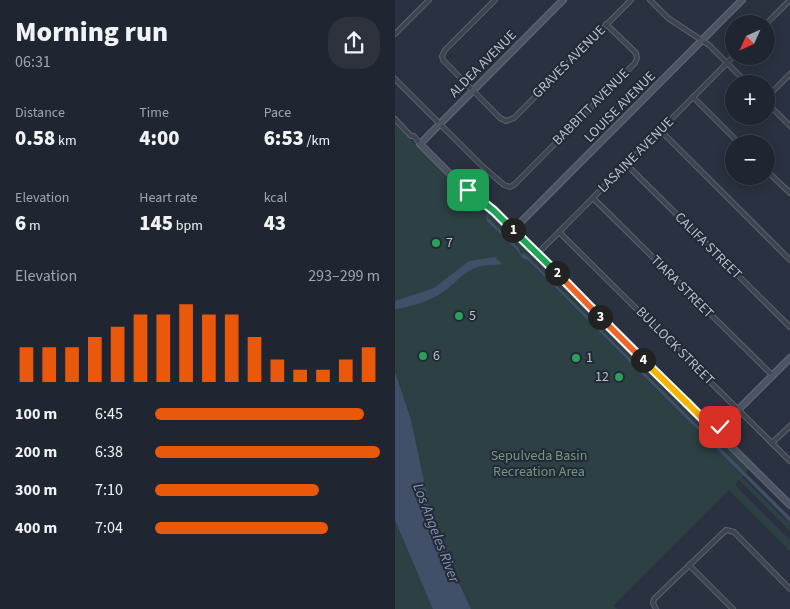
<!DOCTYPE html>
<meta charset="utf-8">
<style>
:root{--surface:#202631;--page:#2d323d;--text:#f1f3f6;--muted:#a2a5ab;--line:#3d434d;--accent:#ea580c}
body{margin:0;font-family:"Source Sans 3",sans-serif;background:var(--page);color:var(--text);height:100vh;display:flex;flex-direction:column;font-size:19px;white-space:nowrap}
*{box-sizing:border-box;margin:0}
p{font-size:16px;color:var(--muted)}
.icon{flex:none;width:28px;height:28px;fill:none;stroke:currentColor;stroke-width:2;stroke-linecap:round;stroke-linejoin:round}
.map{position:relative;flex:1;overflow:hidden}
.panel{display:flex;flex-direction:column;background:var(--surface);width:395px}
.panel>*{flex:none}
.needle{width:32px;rotate:225deg}
.controls{position:absolute;left:330px;top:15px;display:grid;gap:10px}
.controls a{display:grid;place-items:center;width:50px;height:50px;border-radius:50%;background:var(--surface);box-shadow:0 2px 12px #0003,0 0 0 1px var(--line);font-size:25px}
.pin{position:absolute;display:grid;place-items:center;width:42px;height:42px;color:#fff;margin:-21px;border-radius:10px;box-shadow:0 2px 8px #0006}
.km{position:absolute;width:25px;height:25px;margin:-12px;border-radius:50%;background:#222;color:#fff;font-size:14px;line-height:25px;text-align:center}
.round{display:grid;place-items:center;flex:none;width:52px;height:52px;border-radius:20px;background:var(--page)}
.overview{display:flex;align-items:center;justify-content:space-between;height:85px;padding:0 15px}
h1{font-size:28px;font-weight:800;line-height:38px}
.figures{display:grid;grid-template-columns:repeat(3,1fr);gap:8px;height:85px;padding:5px 15px}
.figures div{display:grid;align-content:center}
.figures b{font-size:21px;font-weight:800}
.figures small{font-size:14px;font-weight:400}
.figures p{font-size:14px}
.chart{height:140px;padding:10px 15px}
.chart p{display:flex;justify-content:space-between}
.chart svg{width:100%;height:90px;margin-top:5px;stroke:var(--accent);stroke-width:6}
ul{padding:0 15px;list-style:none;font-size:16px}
li{display:grid;grid-template-columns:80px 60px 1fr;align-items:center;height:38px}
li i{height:12px;border-radius:6px;background:var(--accent)}
main{display:flex;flex:1;min-height:0}
.map>svg:first-child{display:block}
.green{fill:#2d4044}
.water{fill:#414f69}
.lines{fill:none;stroke-linecap:round;stroke-linejoin:round}
.stream{stroke:#414f69;stroke-width:1}
.street-casing{stroke:#5c626f;stroke-width:6}
.secondary-casing{stroke:#5c626f;stroke-width:8}
.street{stroke:#3e4551;stroke-width:4}
.secondary{stroke:#4c5464;stroke-width:5}
.split-1-casing{stroke:#fff;stroke-width:10}
.split-2-casing{stroke:#fff;stroke-width:10}
.split-3-casing{stroke:#fff;stroke-width:10}
.split-4-casing{stroke:#fff;stroke-width:10}
.split-5-casing{stroke:#fff;stroke-width:10}
.split-6-casing{stroke:#fff;stroke-width:10}
.split-1{stroke:#22a559;stroke-width:6}
.split-2{stroke:#22a559;stroke-width:6}
.split-3{stroke:#f0652b;stroke-width:6}
.split-4{stroke:#f0652b;stroke-width:6}
.split-5{stroke:#f5b400;stroke-width:6}
.split-6{stroke:#f5b400;stroke-width:6}
.leisure-dot{fill:#2e9e5b;stroke:#222937;stroke-width:2}
.labels{text-anchor:middle;dominant-baseline:central;stroke-width:4;stroke-linejoin:round;paint-order:stroke}
.street-label{font-size:14px;fill:#bbc0cb;stroke:#222937}
.poi-label{font-size:14px;fill:#bbc0cb;stroke:#222937;text-anchor:start}
.park-label{font-size:14px;fill:#749a80;stroke:#222937}
.water-label{font-size:15px;font-style:italic;fill:#8694b0;stroke:#222937}
</style>
<main>
<section class="panel">
<div class="overview"><div><h1>Morning run</h1><p>06:31</p></div><a class="round"><svg class="icon" aria-label="share" viewBox="0 0 24 24"><path d="M12 15V3M7 8l5-5 5 5M5 13v7h14v-7"/></svg></a></div>
<div class="figures">
<div><p>Distance</p><b>0.58<small> km</small></b></div>
<div><p>Time</p><b>4:00</b></div>
<div><p>Pace</p><b>6:53<small> /km</small></b></div>
</div>
<div class="figures">
<div><p>Elevation</p><b>6<small> m</small></b></div>
<div><p>Heart rate</p><b>145<small> bpm</small></b></div>
<div><p>kcal</p><b>43</b></div>
</div>
<div class="chart"><p><span>Elevation</span>293–299 m</p>
<svg viewBox="0 0 160 44" preserveAspectRatio="none"><path d="M5 44V27M15 44V27M25 44V27M35 44V22M45 44V17M55 44V11M65 44V11M75 44V6M85 44V11M95 44V11M105 44V22M115 44V33M125 44V38M135 44V38M145 44V33M155 44V27"/></svg>
</div>
<ul>
<li><b>100 m</b>6:45<i style="width:93%"></i></li>
<li><b>200 m</b>6:38<i style="width:100%"></i></li>
<li><b>300 m</b>7:10<i style="width:73%"></i></li>
<li><b>400 m</b>7:04<i style="width:77%"></i></li>
</ul>
</section>
<div class="map">
<svg width="395" height="609" viewBox="0 0 395 609">
<rect width="100%" height="100%" fill="#2a3241"/>
<path class="green" d="M0,124L55,178L99,216L354,469L347,477L395,524V531L344,480L340,485L395,540V551L334,490L219,605L222,609H0Z"/>
<g class="water">
<path d="M91,216L124,249L126,255L129,253L395,517V522L133,260L127,258L123,251L92,221Z"/>
<path d="M100,257L107,264C98,266 88,264 80,268C68,272 59,285 48,292C35,301 16,307 0,309V301L39,288L74,261Z"/>
<path d="M0,372L16,420L37,519L51,555L76,609H38L0,520Z"/>
</g>
<g class="lines">
<g class="stream">
<path d="M92,217L95,210"/>
<path d="M147,252L161,239"/>
</g>
<defs>
<g id="street">
<path d="M100,0L50,50L47,56L48,60L105,118L111,121L119,118L236,0"/>
<path d="M255,0L273,18L314,45L353,84"/>
<path d="M371,24L395,0"/>
<path d="M0,34L34,0"/>
<path d="M0,79L87,166L109,185L115,187L120,184L240,63L242,58L241,53L211,24"/>
<path d="M298,97L345,144"/>
<path d="M371,98L395,74"/>
<path d="M371,102L395,126"/>
<path d="M0,119L16,136H19L25,144"/>
<path d="M265,130L395,260"/>
<path d="M231,164L395,327"/>
<path d="M371,170L395,193"/>
<path d="M198,198L377,375"/>
<path d="M164,232L395,461"/>
<path d="M142,254L339,56"/>
<path d="M377,443L395,426"/>
<path d="M294,565L338,609"/>
<path d="M261,609L258,603L259,599L331,530L339,532L395,589"/>
</g>
<g id="secondary">
<path d="M168,0L25,144L54,173L99,211L395,505"/>
<path d="M118,230L347,0"/>
<path d="M321,432L395,358"/>
</g>
</defs>
<use href="#street" class="street-casing"/>
<use href="#secondary" class="secondary-casing"/>
<use href="#street" class="street"/>
<use href="#secondary" class="secondary"/>
</g>
<g class="lines">
<defs>
<path id="split-1" d="M73,190L99,211L118,230"/>
<path id="split-2" d="M118,230L162,273"/>
<path id="split-3" d="M162,273L205,317"/>
<path id="split-4" d="M205,317L248,360"/>
<path id="split-5" d="M248,360L292,403"/>
<path id="split-6" d="M292,403L321,432L325,427"/>
</defs>
<use href="#split-1" class="split-1-casing"/>
<use href="#split-2" class="split-2-casing"/>
<use href="#split-3" class="split-3-casing"/>
<use href="#split-4" class="split-4-casing"/>
<use href="#split-5" class="split-5-casing"/>
<use href="#split-6" class="split-6-casing"/>
<use href="#split-1" class="split-1"/>
<use href="#split-2" class="split-2"/>
<use href="#split-3" class="split-3"/>
<use href="#split-4" class="split-4"/>
<use href="#split-5" class="split-5"/>
<use href="#split-6" class="split-6"/>
</g>
<g class="leisure-dot">
<circle cx="41" cy="243" r="5"/>
<circle cx="64" cy="316" r="5"/>
<circle cx="28" cy="356" r="5"/>
<circle cx="181" cy="358" r="5"/>
<circle cx="224" cy="377" r="5"/>
</g>
<g class="labels">
<g class="street-label">
<text transform="translate(174 62) rotate(-45)">GRAVES AVENUE</text>
<text transform="translate(88 64) rotate(-45)">ALDEA AVENUE</text>
<text transform="translate(196 107) rotate(-45)">BABBITT AVENUE</text>
<text transform="translate(225 107) rotate(-45)">LOUISE AVENUE</text>
<text transform="translate(241 155) rotate(-45)">LASAINE AVENUE</text>
<text transform="translate(313 246) rotate(45)">CALIFA STREET</text>
<text transform="translate(287 287) rotate(45)">TIARA STREET</text>
<text transform="translate(280 346) rotate(45)">BULLOCK STREET</text>
</g>
<g class="poi-label">
<text x="51" y="243">7</text>
<text x="74" y="316">5</text>
<text x="38" y="356">6</text>
<text x="191" y="358">1</text>
<text x="214" y="377" text-anchor="end">12</text>
</g>
<g class="park-label">
<text x="144" y="456">Sepulveda Basin<tspan x="144" dy="16">Recreation Area</tspan></text>
</g>
<g class="water-label">
<text transform="translate(41 533) rotate(69)">Los Angeles River</text>
</g>
</g>
</svg>
<div class="controls">
<a><svg class="needle" viewBox="-14 -14 28 28"><path d="M0-13l5 13h-10z" fill="#e53935"/><path d="M0 13l5-13h-10z" fill="#a2a5ab"/></svg></a>
<a>+</a>
<a>−</a>
</div>
<div class="pin" style="left:73px;top:190px;background:#1e9e55"><svg class="icon" aria-label="arrive" viewBox="0 0 24 24"><path d="M6 21V4h12l-3 4 3 4H6"/></svg></div>
<div class="pin" style="left:325px;top:427px;background:#d93025"><svg class="icon" aria-label="check" viewBox="0 0 24 24"><path d="M5 12l5 5 9-10"/></svg></div>
<b class="km" style="left:118px;top:230px">1</b>
<b class="km" style="left:162px;top:273px">2</b>
<b class="km" style="left:205px;top:317px">3</b>
<b class="km" style="left:248px;top:360px">4</b>
</div>
</main>
